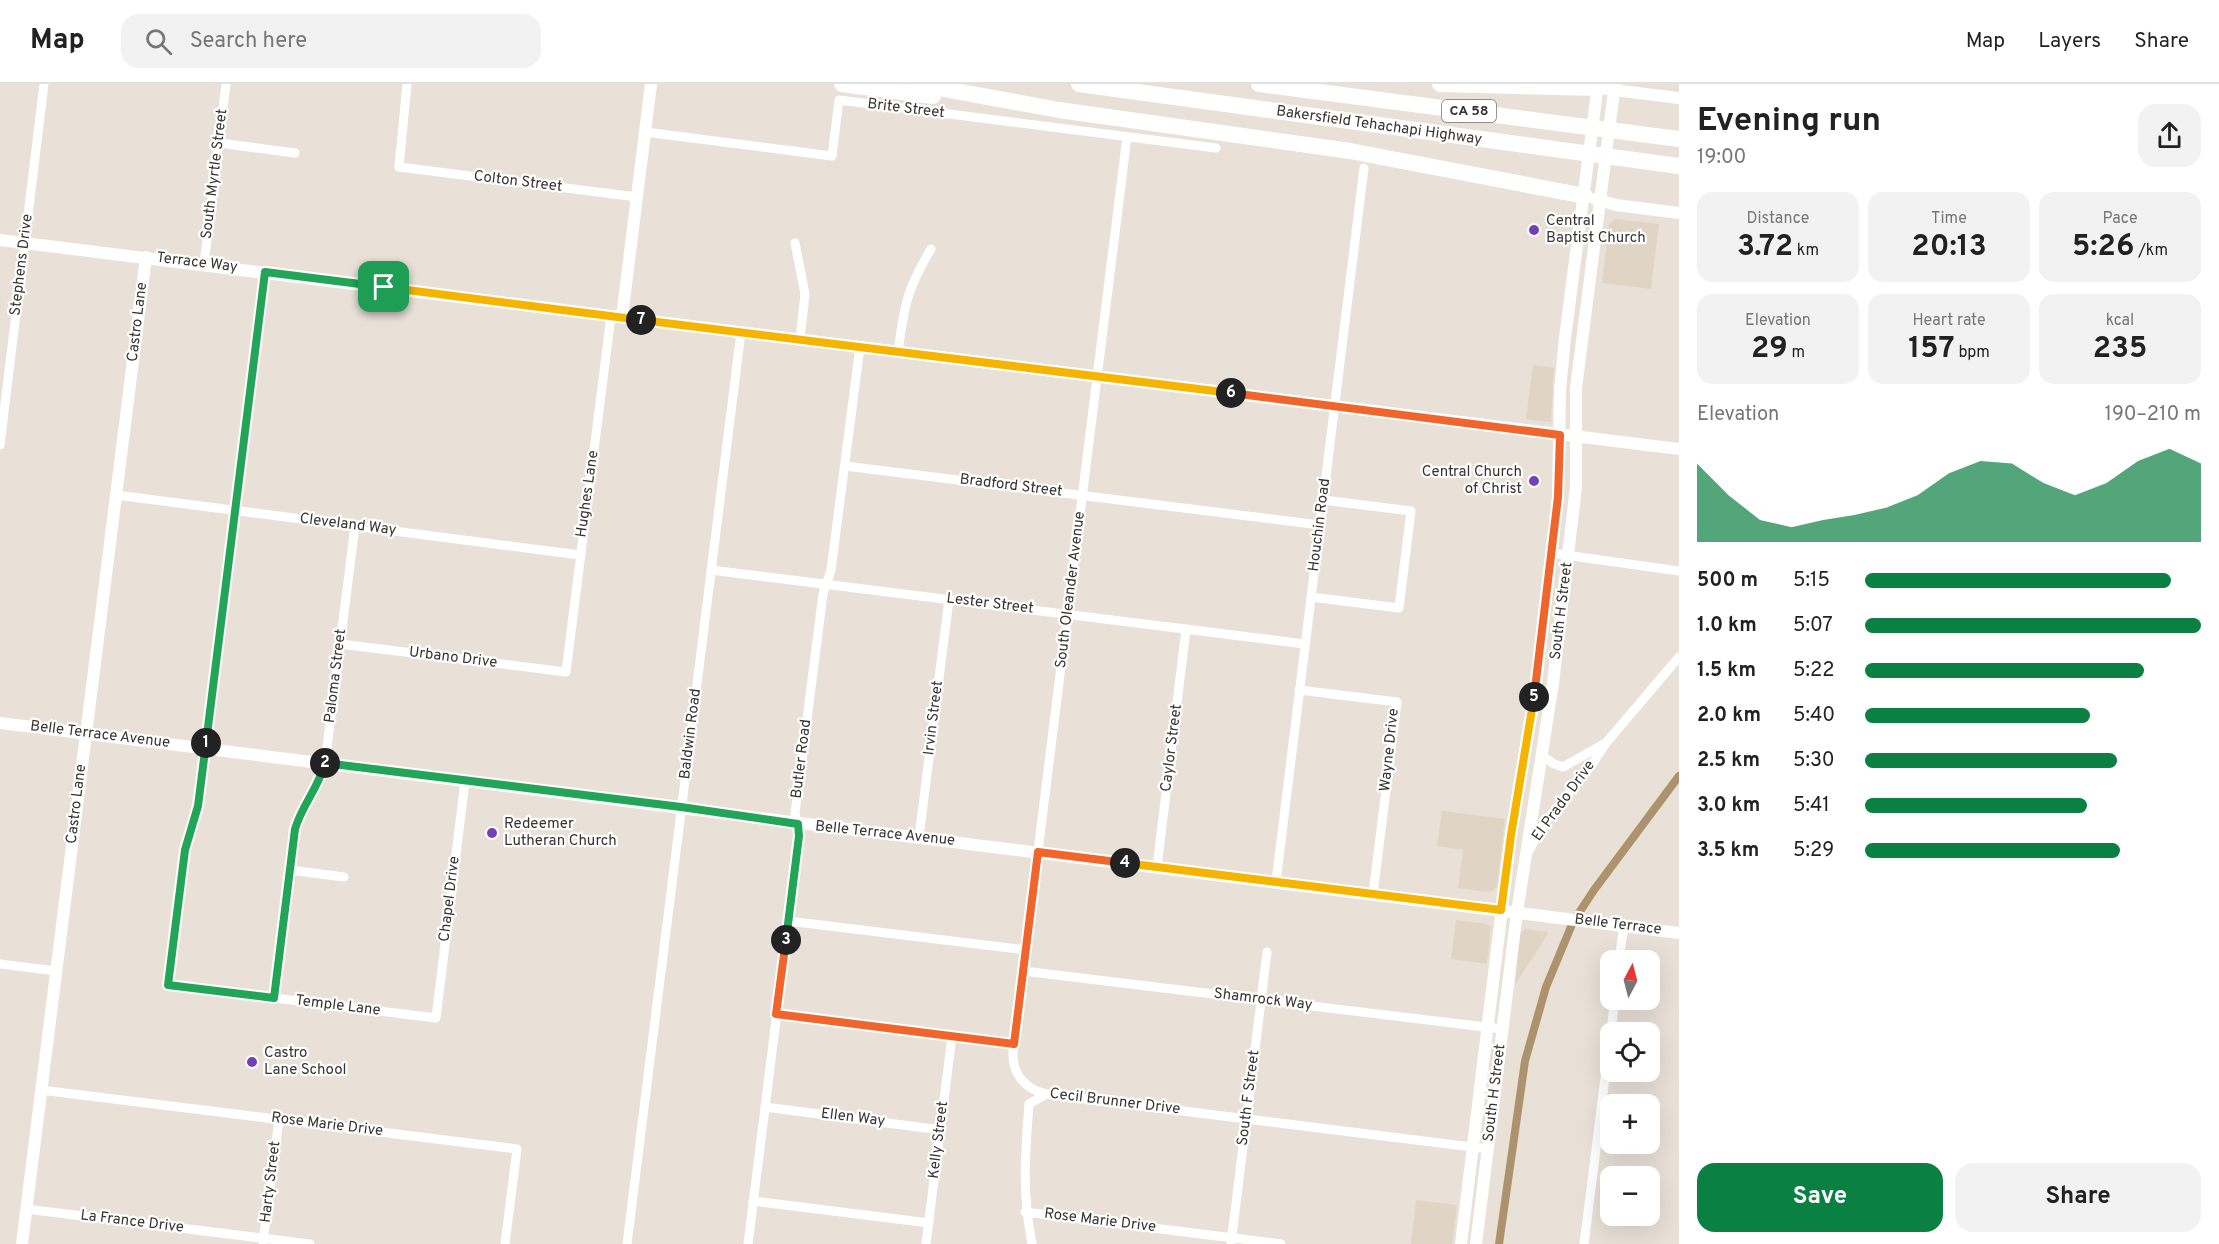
<!DOCTYPE html>
<meta charset="utf-8">
<style>
:root{--surface:#fff;--page:#f2f2f2;--text:#222;--muted:#767676;--line:#e0e0e0;--accent:#0b8043}
body{margin:0;font-family:Overpass,sans-serif;background:var(--page);color:var(--text);height:100vh;display:flex;flex-direction:column;font-size:22px;white-space:nowrap}
*{box-sizing:border-box;margin:0}
p{font-size:20px;color:var(--muted)}
.icon{flex:none;width:33px;height:33px;fill:none;stroke:currentColor;stroke-width:2;stroke-linecap:round;stroke-linejoin:round}
.map{position:relative;flex:1;overflow:hidden}
.drawer{display:flex;flex-direction:column;background:var(--surface);width:540px}
.drawer>*{flex:none}
.needle{width:39px;rotate:7deg}
.buttons{position:absolute;left:1600px;top:866px;display:grid;gap:12px}
.buttons a{display:grid;place-items:center;width:60px;height:60px;border-radius:12px;background:var(--surface);box-shadow:0 6px 24px #0002;font-size:30px}
.pin{position:absolute;display:grid;place-items:center;width:51px;height:51px;color:#fff;margin:-26px;border-radius:12px;box-shadow:0 3px 9px #0006}
.km{position:absolute;width:30px;height:30px;margin:-15px;border-radius:50%;background:#222;color:#fff;font-size:16px;line-height:30px;text-align:center}
.round{display:grid;place-items:center;flex:none;width:63px;height:63px;border-radius:18px;background:var(--page)}
.overview{display:flex;align-items:center;justify-content:space-between;height:102px;padding:0 18px}
h1{font-size:33px;font-weight:700;line-height:45px}
.stats{display:grid;grid-template-columns:repeat(3,1fr);gap:9px;height:102px;padding:6px 18px}
.stats div{display:grid;align-content:center;border-radius:15px;background:var(--page);text-align:center}
.stats b{font-size:30px;font-weight:700}
.stats small{font-size:16px;font-weight:400}
.stats p{font-size:16px}
.chart{height:168px;padding:12px 18px}
.chart p{display:flex;justify-content:space-between}
.chart svg{width:100%;height:108px;margin-top:6px;fill:var(--accent);opacity:.7}
.action{display:flex;gap:12px;margin-top:auto;padding:12px 18px}
.action a{flex:1;height:69px;border-radius:18px;background:var(--accent);color:#fff;font-size:24px;font-weight:700;line-height:69px;text-align:center}
.action a+a{background:var(--page);color:var(--text)}
ul{padding:0 18px;list-style:none;font-size:20px}
li{display:grid;grid-template-columns:96px 72px 1fr;align-items:center;height:45px}
li i{height:15px;border-radius:8px;background:var(--accent)}
header{display:flex;align-items:center;gap:36px;box-sizing:border-box;height:84px;padding:0 30px;background:var(--surface);border-bottom:2px solid var(--line)}
header strong{font-size:28px}
nav{display:flex;gap:33px;margin-inline-start:auto;font-size:21px}
.search{width:420px;height:54px;background:var(--page);display:flex;align-items:center;gap:15px;box-sizing:border-box;padding:0 21px;border-radius:18px;color:var(--muted);font-size:22px}
main{display:flex;flex:1;min-height:0}
.map>svg:first-child{display:block}
.built{fill:#e0d4c4}
.lines{fill:none;stroke-linecap:round;stroke-linejoin:round}
.canal{stroke:#ad926e;stroke-width:8}
.street{stroke:#fff;stroke-width:9}
.secondary{stroke:#fff;stroke-width:12}
.highway{stroke:#fff;stroke-width:16}
.split-1-casing{stroke:#fff;stroke-width:12}
.split-2-casing{stroke:#fff;stroke-width:12}
.split-3-casing{stroke:#fff;stroke-width:12}
.split-4-casing{stroke:#fff;stroke-width:12}
.split-5-casing{stroke:#fff;stroke-width:12}
.split-6-casing{stroke:#fff;stroke-width:12}
.split-7-casing{stroke:#fff;stroke-width:12}
.split-8-casing{stroke:#fff;stroke-width:12}
.split-1{stroke:#22a559;stroke-width:8}
.split-2{stroke:#22a559;stroke-width:8}
.split-3{stroke:#22a559;stroke-width:8}
.split-4{stroke:#f0652b;stroke-width:8}
.split-5{stroke:#f5b400;stroke-width:8}
.split-6{stroke:#f0652b;stroke-width:8}
.split-7{stroke:#f5b400;stroke-width:8}
.split-8{stroke:#f5b400;stroke-width:8}
.poi-dot{fill:#7340b8;stroke:#fff;stroke-width:2}
.labels{text-anchor:middle;dominant-baseline:central;stroke-width:4.5;stroke-linejoin:round;paint-order:stroke}
.shield{fill:#fff;stroke:#73716e;stroke-width:1.5}
.shield-label{font-size:14px;font-weight:bold;fill:#373430}
.street-label{font-size:15px;fill:#373430;stroke:#fff}
.poi-label{font-size:15px;fill:#373430;stroke:#fff;text-anchor:start}
</style>
<header>
<strong>Map</strong>
<div class="search"><svg class="icon" aria-label="search" viewBox="0 0 24 24"><circle cx="10" cy="10" r="6"/><path d="M15 15l6 6"/></svg>Search here</div>
<nav><a>Map</a><a>Layers</a><a>Share</a></nav>
</header>
<main>
<div class="map">
<svg width="1679" height="1160" viewBox="0 0 1679 1160">
<rect width="100%" height="100%" fill="#e9e1d8"/>
<g class="built">
<path d="M1615,135L1659,140L1651,205L1602,199L1609,140Z"/>
<path d="M1533,281L1554,284L1551,338L1526,335Z"/>
<path d="M1442,727L1505,735L1497,802L1494,806L1489,808L1458,804L1463,766L1437,762Z"/>
<path d="M1456,836L1486,840L1491,843L1487,880L1451,875Z"/>
<path d="M1525,845L1549,848L1515,901L1519,850Z"/>
<path d="M1416,1116L1457,1121L1452,1160H1411Z"/>
</g>
<g class="lines">
<path class="canal" d="M1499,1160L1525,977L1546,903L1573,838L1594,806L1679,692"/>
<g class="street">
<path d="M407,0L399,83L637,113"/>
<path d="M645,48L832,72L839,16L1216,64"/>
<path d="M1127,53L1013,968C1012,990 1025,1005 1046,1010L1488,1065"/>
<path d="M219,59L295,69"/>
<path d="M795,159L805,210L800,255"/>
<path d="M204,180L226,0"/>
<path d="M265,188L198,722L185,766L168,901L436,934L465,697"/>
<path d="M898,268C904,222 907,205 931,165"/>
<path d="M0,361L44,0"/>
<path d="M845,382L1320,441"/>
<path d="M116,411L580,471"/>
<path d="M1551,469L1679,487"/>
<path d="M711,486L1305,560"/>
<path d="M1311,513L1399,524L1411,427L1323,416"/>
<path d="M340,560L566,588L611,232"/>
<path d="M1299,606L1397,618L1373,810"/>
<path d="M1541,671L1554,680L1563,683L1604,660"/>
<path d="M919,753L949,515"/>
<path d="M1529,767L1544,739L1591,682L1606,659L1679,573"/>
<path d="M1157,783L1186,545"/>
<path d="M290,786L344,793"/>
<path d="M1276,798L1364,84"/>
<path d="M788,837L1026,866"/>
<path d="M1619,876L1624,841"/>
<path d="M0,880L56,887"/>
<path d="M1023,887L1502,945"/>
<path d="M274,914L295,745C302,721 320,704 325,679L355,442"/>
<path d="M776,930L1014,960"/>
<path d="M41,1006L517,1065L505,1160"/>
<path d="M765,1023L941,1046"/>
<path d="M753,1117L929,1139"/>
<path d="M26,1125L310,1160"/>
<path d="M1025,1128L1281,1160"/>
<path d="M263,1158L279,1035"/>
<path d="M627,1160L741,248"/>
<path d="M748,1160L799,752L795,729L823,510L831,486L860,263"/>
<path d="M926,1160L952,952"/>
<path d="M1032,1160C1022,1109 1025,1071 1029,1020L1046,1010"/>
<path d="M1231,1160L1267,868"/>
<path d="M1584,1160L1615,915"/>
</g>
<g class="secondary">
<path d="M1606,5L1679,14"/>
<path d="M1595,115L1616,121L1679,129"/>
<path d="M0,156L1679,365"/>
<path d="M622,233L651,0"/>
<path d="M0,639L1679,849"/>
<path d="M22,1160L146,173"/>
<path d="M1461,1160L1511,751L1535,609L1558,413L1560,306L1565,254L1598,0"/>
<path d="M1476,1160L1517,828L1553,599L1568,471L1576,403V304L1615,0"/>
</g>
<g class="highway">
<path d="M842,0L933,12"/>
<path d="M917,0L1059,26L1350,67L1585,112"/>
<path d="M1079,0L1679,82"/>
<path d="M1259,0L1679,55"/>
<path d="M1440,0L1598,4"/>
</g>
</g>
<g class="lines">
<defs>
<path id="split-1" d="M206,659L265,188L384,203"/>
<path id="split-2" d="M206,659L198,722L185,766L168,901L274,914L295,745C302,721 319,703 325,679"/>
<path id="split-3" d="M325,679L681,723L798,740L799,752L786,856"/>
<path id="split-4" d="M786,856L776,930L1014,960L1038,768L1125,779"/>
<path id="split-5" d="M1125,779L1501,826L1511,751L1534,613"/>
<path id="split-6" d="M1231,309L1560,351L1558,413L1534,613"/>
<path id="split-7" d="M641,236L1231,309"/>
<path id="split-8" d="M384,203L641,236"/>
</defs>
<use href="#split-1" class="split-1-casing"/>
<use href="#split-2" class="split-2-casing"/>
<use href="#split-3" class="split-3-casing"/>
<use href="#split-4" class="split-4-casing"/>
<use href="#split-5" class="split-5-casing"/>
<use href="#split-6" class="split-6-casing"/>
<use href="#split-7" class="split-7-casing"/>
<use href="#split-8" class="split-8-casing"/>
<use href="#split-1" class="split-1"/>
<use href="#split-2" class="split-2"/>
<use href="#split-3" class="split-3"/>
<use href="#split-4" class="split-4"/>
<use href="#split-5" class="split-5"/>
<use href="#split-6" class="split-6"/>
<use href="#split-7" class="split-7"/>
<use href="#split-8" class="split-8"/>
</g>
<g class="poi-dot">
<circle cx="1534" cy="146" r="6"/>
<circle cx="1534" cy="397" r="6"/>
<circle cx="492" cy="749" r="6"/>
<circle cx="252" cy="978" r="6"/>
</g>
<g class="labels">
<rect class="shield" x="1442" y="16" width="54" height="22" rx="4.5"/>
<g class="shield-label">
<text x="1469" y="27">CA 58</text>
</g>
<g class="street-label">
<text transform="translate(906 25) rotate(7)">Brite Street</text>
<text transform="translate(1379 42) rotate(8)">Bakersfield Tehachapi Highway</text>
<text transform="translate(215 90) rotate(-83)">South Myrtle Street</text>
<text transform="translate(518 98) rotate(7)">Colton Street</text>
<text transform="translate(197 179) rotate(7)">Terrace Way</text>
<text transform="translate(22 181) rotate(-83)">Stephens Drive</text>
<text transform="translate(138 238) rotate(-83)">Castro Lane</text>
<text transform="translate(1011 402) rotate(7)">Bradford Street</text>
<text transform="translate(588 410) rotate(-82)">Hughes Lane</text>
<text transform="translate(348 441) rotate(7)">Cleveland Way</text>
<text transform="translate(1320 441) rotate(-83)">Houchin Road</text>
<text transform="translate(1071 506) rotate(-83)">South Oleander Avenue</text>
<text transform="translate(990 520) rotate(7)">Lester Street</text>
<text transform="translate(1562 527) rotate(-83)">South H Street</text>
<text transform="translate(453 574) rotate(7)">Urbano Drive</text>
<text transform="translate(336 592) rotate(-83)">Paloma Street</text>
<text transform="translate(934 634) rotate(-83)">Irvin Street</text>
<text transform="translate(691 650) rotate(-83)">Baldwin Road</text>
<text transform="translate(100 651) rotate(7)">Belle Terrace Avenue</text>
<text transform="translate(1172 664) rotate(-83)">Caylor Street</text>
<text transform="translate(1390 666) rotate(-84)">Wayne Drive</text>
<text transform="translate(802 675) rotate(-83)">Butler Road</text>
<text transform="translate(1564 717) rotate(-54)">El Prado Drive</text>
<text transform="translate(77 720) rotate(-83)">Castro Lane</text>
<text transform="translate(885 750) rotate(6)">Belle Terrace Avenue</text>
<text transform="translate(450 815) rotate(-83)">Chapel Drive</text>
<text transform="translate(1618 841) rotate(7)">Belle Terrace</text>
<text transform="translate(1263 916) rotate(7)">Shamrock Way</text>
<text transform="translate(338 922) rotate(7)">Temple Lane</text>
<text transform="translate(1495 1009) rotate(-83)">South H Street</text>
<text transform="translate(1249 1014) rotate(-83)">South F Street</text>
<text transform="translate(1115 1018) rotate(7)">Cecil Brunner Drive</text>
<text transform="translate(853 1034) rotate(7)">Ellen Way</text>
<text transform="translate(327 1041) rotate(7)">Rose Marie Drive</text>
<text transform="translate(939 1056) rotate(-83)">Kelly Street</text>
<text transform="translate(271 1098) rotate(-83)">Harty Street</text>
<text transform="translate(1100 1137) rotate(7)">Rose Marie Drive</text>
<text transform="translate(132 1138) rotate(7)">La France Drive</text>
</g>
<g class="poi-label">
<text x="1546" y="137">Central<tspan x="1546" dy="17">Baptist Church</tspan></text>
<text x="1522" y="388" text-anchor="end">Central Church<tspan x="1522" dy="17">of Christ</tspan></text>
<text x="504" y="740">Redeemer<tspan x="504" dy="17">Lutheran Church</tspan></text>
<text x="264" y="969">Castro<tspan x="264" dy="17">Lane School</tspan></text>
</g>
</g>
</svg>
<div class="buttons">
<a><svg class="needle" viewBox="-14 -14 28 28"><path d="M0-13l5 13h-10z" fill="#e53935"/><path d="M0 13l5-13h-10z" fill="#767676"/></svg></a>
<a><svg class="icon" aria-label="locate" viewBox="0 0 24 24"><circle cx="12" cy="12" r="6"/><path d="M12 2v4M12 18v4M2 12h4M18 12h4"/></svg></a>
<a>+</a>
<a>−</a>
</div>
<div class="pin" style="left:384px;top:203px;background:#1e9e55"><svg class="icon" aria-label="arrive" viewBox="0 0 24 24"><path d="M6 21V4h12l-3 4 3 4H6"/></svg></div>
<b class="km" style="left:206px;top:659px">1</b>
<b class="km" style="left:325px;top:679px">2</b>
<b class="km" style="left:786px;top:856px">3</b>
<b class="km" style="left:1125px;top:779px">4</b>
<b class="km" style="left:1534px;top:613px">5</b>
<b class="km" style="left:1231px;top:309px">6</b>
<b class="km" style="left:641px;top:236px">7</b>
</div>
<section class="drawer">
<div class="overview"><div><h1>Evening run</h1><p>19:00</p></div><a class="round"><svg class="icon" aria-label="share" viewBox="0 0 24 24"><path d="M12 15V3M7 8l5-5 5 5M5 13v7h14v-7"/></svg></a></div>
<div class="stats">
<div><p>Distance</p><b>3.72<small> km</small></b></div>
<div><p>Time</p><b>20:13</b></div>
<div><p>Pace</p><b>5:26<small> /km</small></b></div>
</div>
<div class="stats">
<div><p>Elevation</p><b>29<small> m</small></b></div>
<div><p>Heart rate</p><b>157<small> bpm</small></b></div>
<div><p>kcal</p><b>235</b></div>
</div>
<div class="chart"><p><span>Elevation</span>190–210 m</p>
<svg viewBox="0 0 160 44" preserveAspectRatio="none"><path d="M0 44V12L10 25L20 35L30 38L40 35L50 33L60 30L70 25L80 16L90 11L100 12L110 20L120 25L130 20L140 11L150 6L160 12V44z"/></svg>
</div>
<ul>
<li><b>500 m</b>5:15<i style="width:91%"></i></li>
<li><b>1.0 km</b>5:07<i style="width:100%"></i></li>
<li><b>1.5 km</b>5:22<i style="width:83%"></i></li>
<li><b>2.0 km</b>5:40<i style="width:67%"></i></li>
<li><b>2.5 km</b>5:30<i style="width:75%"></i></li>
<li><b>3.0 km</b>5:41<i style="width:66%"></i></li>
<li><b>3.5 km</b>5:29<i style="width:76%"></i></li>
</ul>
<div class="action"><a>Save</a><a>Share</a></div>
</section>
</main>
